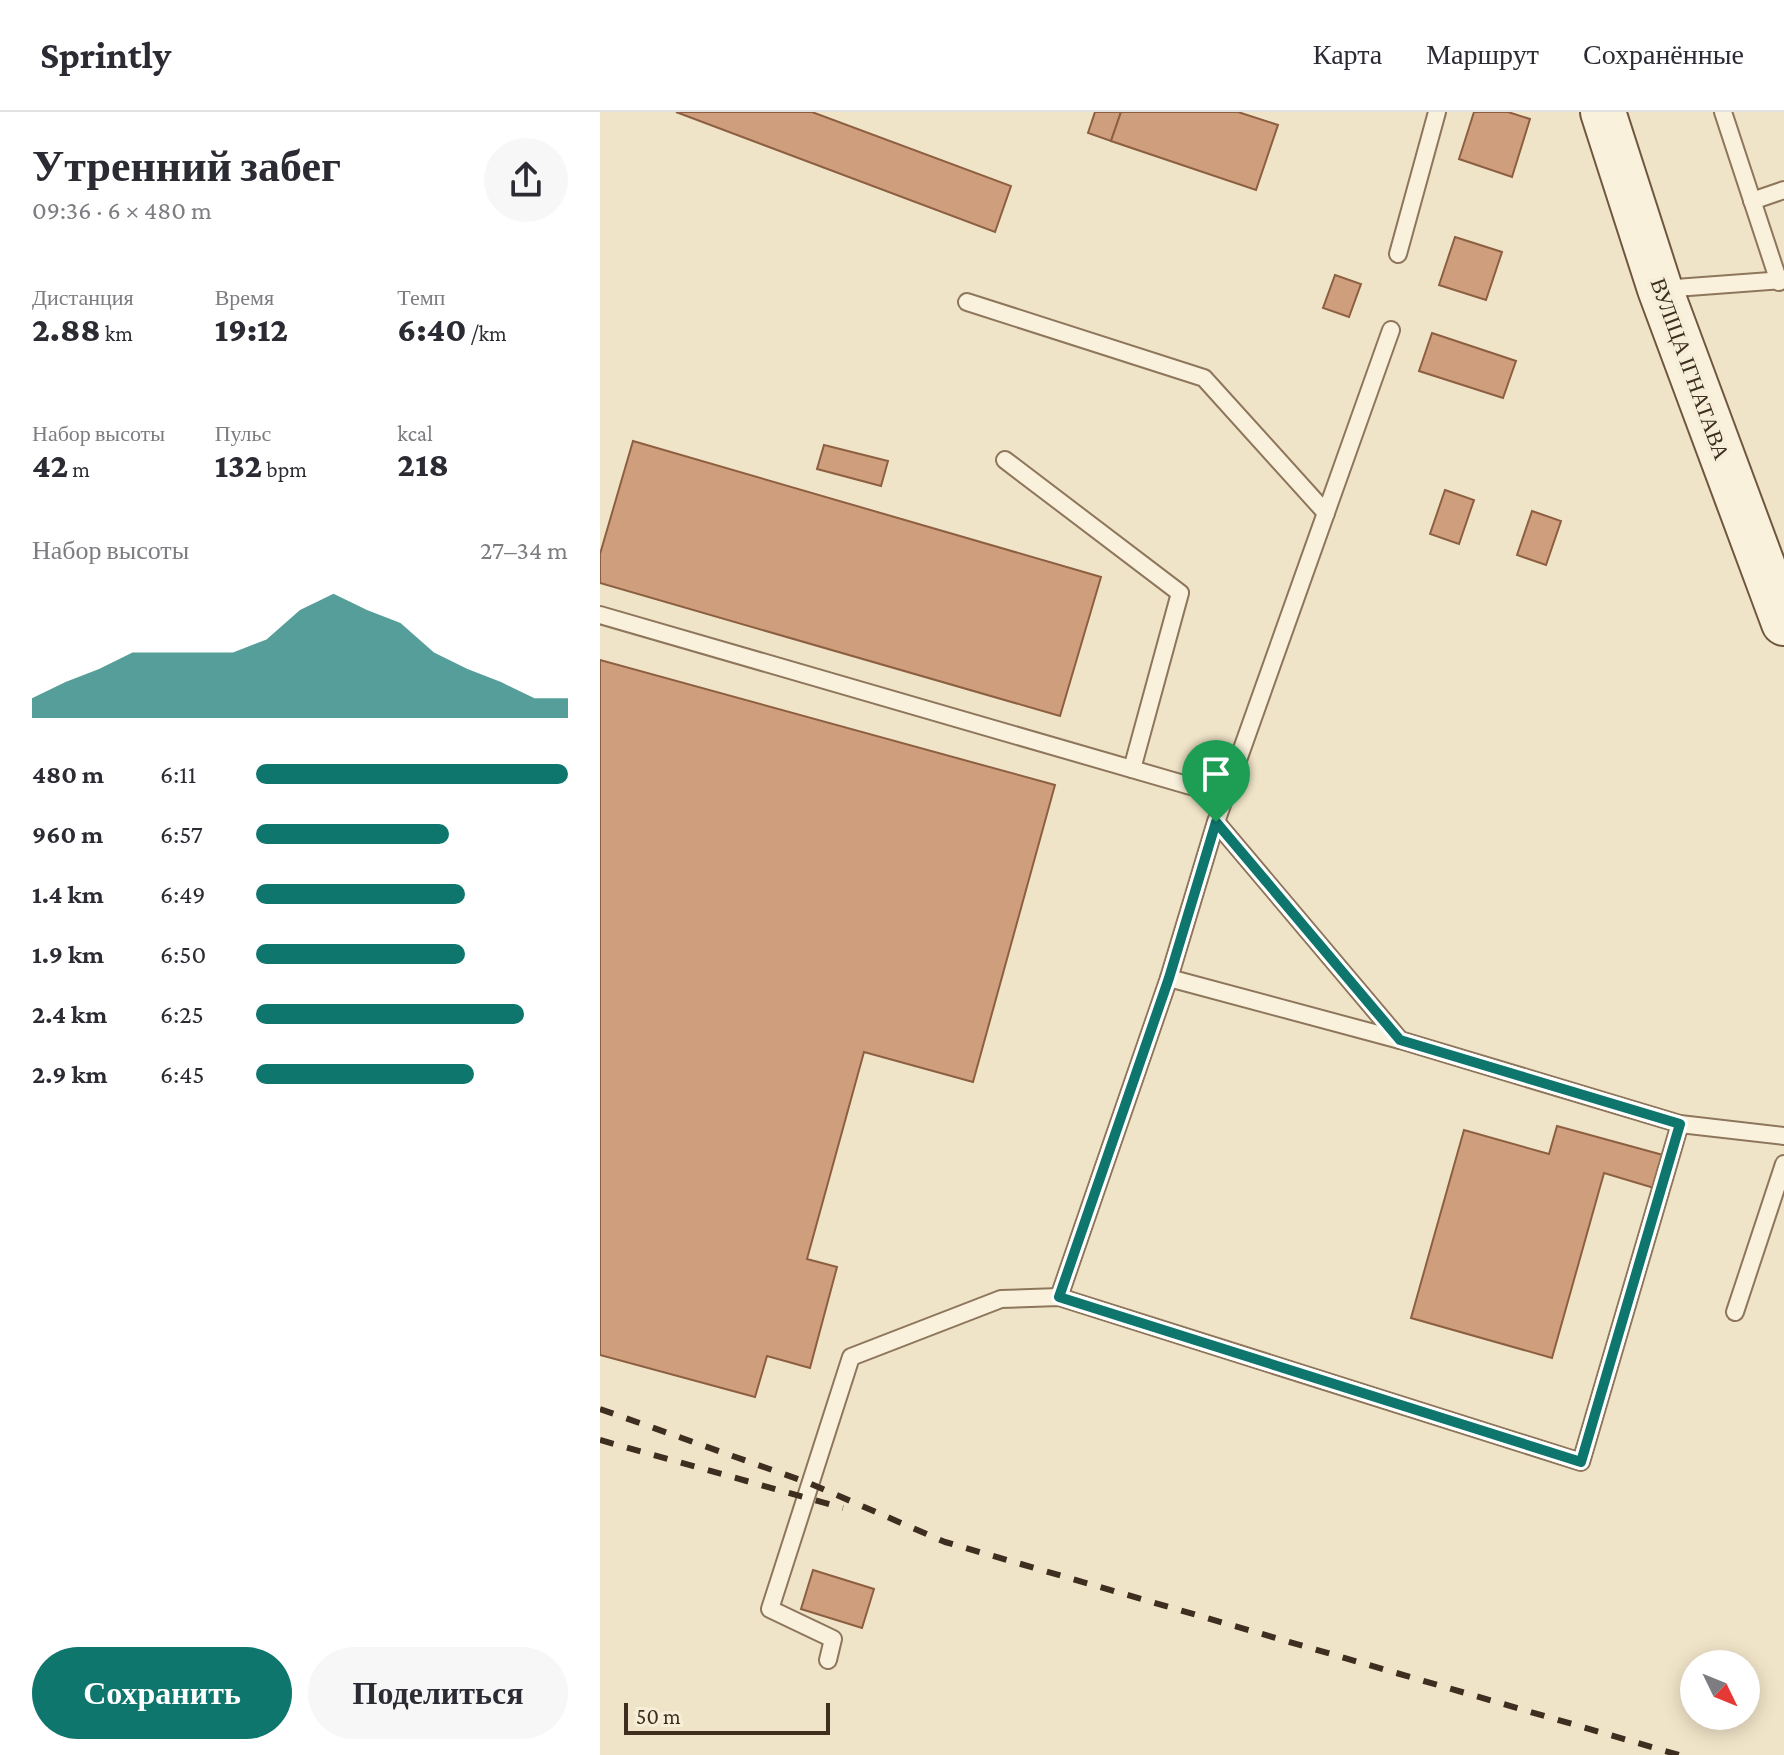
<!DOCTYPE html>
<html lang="ru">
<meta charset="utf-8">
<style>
:root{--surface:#fff;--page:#f7f7f7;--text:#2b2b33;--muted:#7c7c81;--line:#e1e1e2;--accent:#0f766e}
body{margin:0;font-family:"Crimson Pro",serif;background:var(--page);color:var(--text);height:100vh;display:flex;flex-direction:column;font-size:30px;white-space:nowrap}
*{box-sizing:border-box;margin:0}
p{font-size:26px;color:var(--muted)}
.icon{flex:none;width:44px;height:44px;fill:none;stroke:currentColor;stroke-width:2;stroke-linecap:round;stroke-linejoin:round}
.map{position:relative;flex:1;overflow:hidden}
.sheet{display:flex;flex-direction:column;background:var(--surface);width:600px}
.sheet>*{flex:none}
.needle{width:52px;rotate:133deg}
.buttons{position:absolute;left:1080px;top:1538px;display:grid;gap:16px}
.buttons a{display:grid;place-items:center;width:80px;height:80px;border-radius:50%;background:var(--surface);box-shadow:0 4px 20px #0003;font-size:40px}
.scale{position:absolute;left:24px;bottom:20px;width:206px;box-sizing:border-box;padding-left:8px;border:4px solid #3d2e20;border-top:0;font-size:22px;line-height:28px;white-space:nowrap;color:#3d2e20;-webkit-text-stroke:6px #f7eed8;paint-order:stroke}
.pin{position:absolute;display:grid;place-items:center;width:68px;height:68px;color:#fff;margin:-82px -34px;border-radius:50% 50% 50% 0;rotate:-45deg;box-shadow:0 0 8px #0007}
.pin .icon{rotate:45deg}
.round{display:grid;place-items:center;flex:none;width:84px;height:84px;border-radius:42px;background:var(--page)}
.headline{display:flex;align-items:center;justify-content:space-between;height:136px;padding:0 32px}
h1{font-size:44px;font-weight:800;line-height:60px}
.stats{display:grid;grid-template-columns:repeat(3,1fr);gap:12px;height:136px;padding:8px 32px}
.stats div{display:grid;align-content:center}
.stats b{font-size:34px;font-weight:800}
.stats small{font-size:22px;font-weight:400}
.stats p{font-size:22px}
.chart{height:224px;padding:16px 32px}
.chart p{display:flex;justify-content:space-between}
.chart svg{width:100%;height:144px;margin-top:8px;fill:var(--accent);opacity:.7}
.cta{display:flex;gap:16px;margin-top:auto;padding:16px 32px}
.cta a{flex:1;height:92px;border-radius:48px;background:var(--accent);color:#fff;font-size:32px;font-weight:800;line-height:92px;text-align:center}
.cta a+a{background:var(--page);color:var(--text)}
ul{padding:0 32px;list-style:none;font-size:26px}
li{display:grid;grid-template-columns:128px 96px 1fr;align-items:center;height:60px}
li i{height:20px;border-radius:10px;background:var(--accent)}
header{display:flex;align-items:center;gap:48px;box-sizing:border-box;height:112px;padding:0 40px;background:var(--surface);border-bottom:2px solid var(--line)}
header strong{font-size:38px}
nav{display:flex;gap:44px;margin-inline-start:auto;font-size:28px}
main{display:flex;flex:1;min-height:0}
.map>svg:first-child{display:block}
.building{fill:#cf9f7d;stroke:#8d5f41;stroke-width:2}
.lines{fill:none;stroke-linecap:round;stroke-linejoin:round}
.lane-casing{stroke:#8d765c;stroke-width:20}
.secondary-casing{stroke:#6f573f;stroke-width:48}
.lane{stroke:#faf1dc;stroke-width:16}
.secondary{stroke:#faf1dc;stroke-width:44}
.rail{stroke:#3d2e20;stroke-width:6;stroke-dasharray:14 14;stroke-linecap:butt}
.route-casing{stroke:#fff;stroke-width:16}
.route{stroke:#0f766e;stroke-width:10}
.labels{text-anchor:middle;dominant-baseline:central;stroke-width:7;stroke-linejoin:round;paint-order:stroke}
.street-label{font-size:22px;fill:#3d2e20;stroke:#f7eed8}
</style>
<header>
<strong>Sprintly</strong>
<nav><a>Карта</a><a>Маршрут</a><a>Сохранённые</a></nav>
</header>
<main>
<section class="sheet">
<div class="headline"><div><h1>Утренний забег</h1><p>09:36 · 6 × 480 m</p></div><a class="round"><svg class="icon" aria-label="share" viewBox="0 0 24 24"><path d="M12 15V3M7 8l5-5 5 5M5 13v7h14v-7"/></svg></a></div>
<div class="stats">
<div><p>Дистанция</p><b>2.88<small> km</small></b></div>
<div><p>Время</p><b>19:12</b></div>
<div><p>Темп</p><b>6:40<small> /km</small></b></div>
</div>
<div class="stats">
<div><p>Набор высоты</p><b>42<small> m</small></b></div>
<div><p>Пульс</p><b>132<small> bpm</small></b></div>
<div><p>kcal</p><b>218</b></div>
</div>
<div class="chart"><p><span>Набор высоты</span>27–34 m</p>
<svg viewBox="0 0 160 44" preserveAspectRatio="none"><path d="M0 44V38L10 33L20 29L30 24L40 24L50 24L60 24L70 20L80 11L90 6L100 11L110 15L120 24L130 29L140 33L150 38L160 38V44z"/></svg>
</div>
<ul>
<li><b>480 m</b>6:11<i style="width:100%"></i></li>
<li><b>960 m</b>6:57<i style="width:62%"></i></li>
<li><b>1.4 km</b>6:49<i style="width:67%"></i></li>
<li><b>1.9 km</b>6:50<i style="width:67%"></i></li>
<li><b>2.4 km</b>6:25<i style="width:86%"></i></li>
<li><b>2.9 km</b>6:45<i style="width:70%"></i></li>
</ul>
<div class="cta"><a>Сохранить</a><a>Поделиться</a></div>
</section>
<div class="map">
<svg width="1184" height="1643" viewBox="0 0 1184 1643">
<rect width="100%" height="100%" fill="#f0e4c8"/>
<g class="building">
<path d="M76,0H212L411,74L395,120Z"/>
<path d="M495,0H521L511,29L488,21Z"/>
<path d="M521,0H638L678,13L656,78L511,29Z"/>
<path d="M874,0H908L930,7L912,65L859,47Z"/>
<path d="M855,125L902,140L886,188L839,173Z"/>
<path d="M735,163L761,172L749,205L723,196Z"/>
<path d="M832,221L916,249L903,286L819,259Z"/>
<path d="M33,329L501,465L460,604L0,471V442Z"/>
<path d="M224,333L288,349L281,374L217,357Z"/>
<path d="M845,378L874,388L859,432L830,422Z"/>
<path d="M932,399L961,409L946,453L917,443Z"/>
<path d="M0,548L455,673L373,970L264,940L207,1147L237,1155L210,1256L167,1244L155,1285L0,1243Z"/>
<path d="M957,1014L1063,1043L1054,1076L1004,1061L952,1246L811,1206L864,1018L949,1042Z"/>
<path d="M213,1458L274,1477L262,1516L201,1497Z"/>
</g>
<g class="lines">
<defs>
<g id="lane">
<path d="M1123,0L1179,170"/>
<path d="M1152,89L1184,78"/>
<path d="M798,142L837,0"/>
<path d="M1062,177L1184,168"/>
<path d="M367,190L604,266L726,401"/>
<path d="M405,348L580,481L532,657"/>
<path d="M0,503L625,684"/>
<path d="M616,710L800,928"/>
<path d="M569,866L800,928L1080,1012L1184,1024"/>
<path d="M459,1185L569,866L616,710L791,218"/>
<path d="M1135,1200L1184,1052"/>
<path d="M228,1548L233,1527L170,1497L251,1245L401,1187L459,1185L981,1350L1080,1012"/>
</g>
<path id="secondary" d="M1003,0L1060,177L1184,511"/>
</defs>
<use href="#lane" class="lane-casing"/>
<use href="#secondary" class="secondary-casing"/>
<use href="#lane" class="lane"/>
<use href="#secondary" class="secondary"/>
<g class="rail">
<path d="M0,1297L209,1371L345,1430L1079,1643"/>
<path d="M0,1328L243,1396"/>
</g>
</g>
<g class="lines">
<defs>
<path id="route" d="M616,710L800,928L1080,1012L981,1350L459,1185L569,866Z"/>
</defs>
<use href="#route" class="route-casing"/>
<use href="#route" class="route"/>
</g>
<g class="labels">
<g class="street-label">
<text transform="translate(1090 257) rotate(70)">ВУЛІЦА ІГНАТАВА</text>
</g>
</g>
</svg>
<div class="buttons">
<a><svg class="needle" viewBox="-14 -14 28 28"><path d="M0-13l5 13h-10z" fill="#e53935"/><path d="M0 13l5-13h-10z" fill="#7c7c81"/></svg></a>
</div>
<div class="scale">50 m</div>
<div class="pin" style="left:616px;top:710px;background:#1e9e55"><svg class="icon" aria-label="arrive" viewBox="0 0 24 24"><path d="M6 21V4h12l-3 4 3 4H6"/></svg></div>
</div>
</main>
